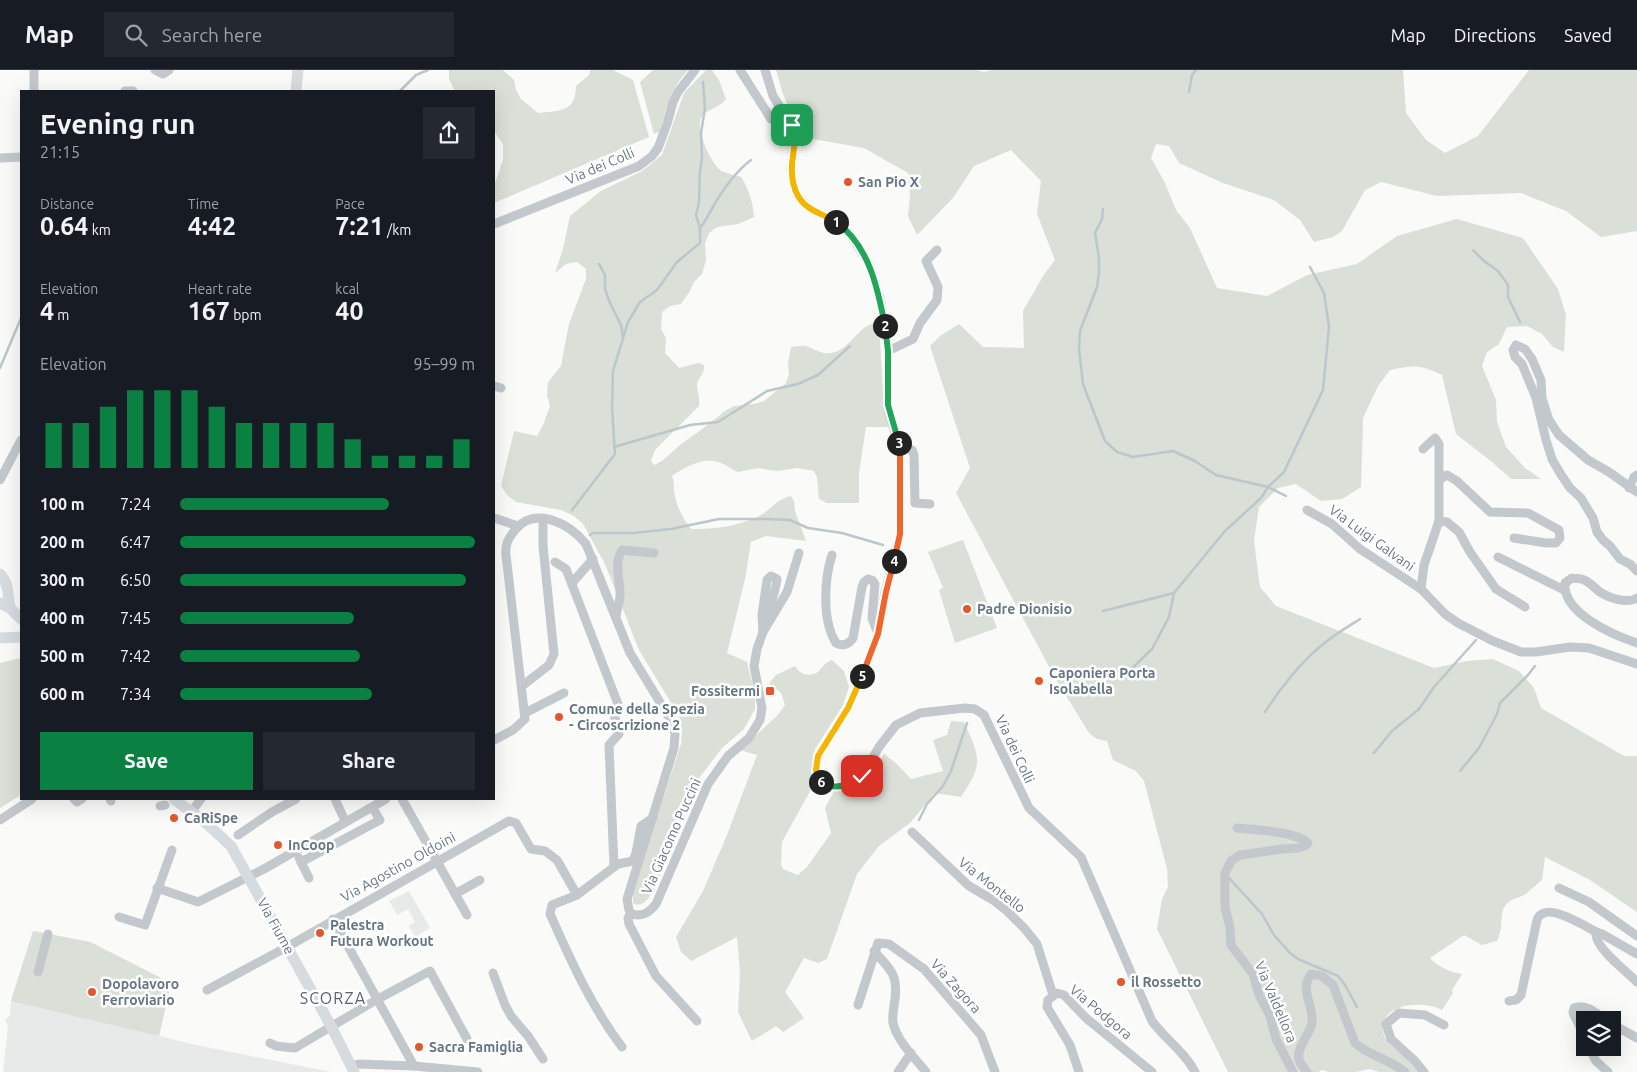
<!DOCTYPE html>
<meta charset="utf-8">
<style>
:root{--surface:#171b24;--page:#242831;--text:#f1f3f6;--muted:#9ea1a6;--line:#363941;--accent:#0b8043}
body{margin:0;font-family:Ubuntu,sans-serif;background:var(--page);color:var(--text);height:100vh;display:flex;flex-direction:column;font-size:19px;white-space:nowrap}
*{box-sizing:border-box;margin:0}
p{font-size:16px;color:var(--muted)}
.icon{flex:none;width:28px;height:28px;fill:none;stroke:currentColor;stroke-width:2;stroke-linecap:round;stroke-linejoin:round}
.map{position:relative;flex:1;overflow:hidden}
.sheet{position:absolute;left:20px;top:20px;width:475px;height:710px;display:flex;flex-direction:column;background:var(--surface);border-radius:0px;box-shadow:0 5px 20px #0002}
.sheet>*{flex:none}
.controls{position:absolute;left:1576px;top:941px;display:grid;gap:10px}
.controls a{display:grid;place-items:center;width:45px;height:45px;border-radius:0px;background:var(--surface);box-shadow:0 5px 20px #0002;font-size:25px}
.pin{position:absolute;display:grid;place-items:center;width:42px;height:42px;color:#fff;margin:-21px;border-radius:10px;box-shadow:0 2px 8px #0006}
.km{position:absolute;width:25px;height:25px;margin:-12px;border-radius:50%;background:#222;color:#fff;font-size:14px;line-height:25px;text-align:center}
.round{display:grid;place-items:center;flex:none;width:52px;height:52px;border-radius:0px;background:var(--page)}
.headline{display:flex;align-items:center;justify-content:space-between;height:85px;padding:0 20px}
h1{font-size:28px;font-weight:700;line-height:38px}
.metrics{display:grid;grid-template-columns:repeat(3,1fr);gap:8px;height:85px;padding:5px 20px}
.metrics div{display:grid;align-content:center}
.metrics b{font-size:25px;font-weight:700}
.metrics small{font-size:14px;font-weight:400}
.metrics p{font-size:14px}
.chart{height:140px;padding:10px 20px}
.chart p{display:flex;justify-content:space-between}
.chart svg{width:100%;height:90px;margin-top:5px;stroke:var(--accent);stroke-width:6}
.action{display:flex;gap:10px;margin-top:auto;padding:10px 20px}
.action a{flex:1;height:58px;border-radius:0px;background:var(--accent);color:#fff;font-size:20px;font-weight:700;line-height:58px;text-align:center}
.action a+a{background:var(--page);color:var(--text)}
ul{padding:0 20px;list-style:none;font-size:16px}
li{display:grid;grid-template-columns:80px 60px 1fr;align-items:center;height:38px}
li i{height:12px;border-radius:6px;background:var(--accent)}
header{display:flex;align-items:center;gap:30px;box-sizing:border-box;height:70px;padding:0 25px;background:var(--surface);border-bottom:1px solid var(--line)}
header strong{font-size:24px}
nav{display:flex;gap:28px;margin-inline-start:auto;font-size:18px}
.search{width:350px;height:45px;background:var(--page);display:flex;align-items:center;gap:12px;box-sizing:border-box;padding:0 18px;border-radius:0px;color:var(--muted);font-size:19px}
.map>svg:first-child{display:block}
.built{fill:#e8e9e9}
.green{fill:#dadfd7}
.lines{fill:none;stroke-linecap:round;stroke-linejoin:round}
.stream{stroke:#bbc7cb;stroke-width:2.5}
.minor{stroke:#c3c8cc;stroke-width:9}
.major{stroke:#d6dbdf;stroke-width:11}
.split-1-casing{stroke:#fff;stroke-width:10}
.split-2-casing{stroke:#fff;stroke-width:10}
.split-3-casing{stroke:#fff;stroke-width:10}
.split-4-casing{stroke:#fff;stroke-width:10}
.split-5-casing{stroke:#fff;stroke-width:10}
.split-6-casing{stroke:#fff;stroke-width:10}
.split-7-casing{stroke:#fff;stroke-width:10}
.split-1{stroke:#f5b400;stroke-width:6}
.split-2{stroke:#22a559;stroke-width:6}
.split-3{stroke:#22a559;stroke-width:6}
.split-4{stroke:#f0652b;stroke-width:6}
.split-5{stroke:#f0652b;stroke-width:6}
.split-6{stroke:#f5b400;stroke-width:6}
.split-7{stroke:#22a559;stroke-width:6}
.poi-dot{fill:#e4572e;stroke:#fff;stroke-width:2}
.labels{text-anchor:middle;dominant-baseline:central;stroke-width:5;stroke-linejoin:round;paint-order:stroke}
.street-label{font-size:14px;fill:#657683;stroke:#fff}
.poi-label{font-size:14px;font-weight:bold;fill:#657683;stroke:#fff;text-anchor:start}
.quarter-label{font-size:16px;letter-spacing:1px;fill:#57646e;stroke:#fff}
</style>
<header>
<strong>Map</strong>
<div class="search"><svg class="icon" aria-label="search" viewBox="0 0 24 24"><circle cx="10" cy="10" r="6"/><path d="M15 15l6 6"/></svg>Search here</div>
<nav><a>Map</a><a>Directions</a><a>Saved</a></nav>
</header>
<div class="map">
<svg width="1637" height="1002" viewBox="0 0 1637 1002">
<rect width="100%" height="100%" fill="#fafaf8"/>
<g class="built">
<path d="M409,821L430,858L415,867L409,856L415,852L408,839L397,845L389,831Z"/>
<path d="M33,861L90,872L171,913L159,966L196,975L331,1002H3L8,956L5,950L10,945L11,931Z"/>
</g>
<g class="green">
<path d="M449,0H503L514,10L516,20L521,29L538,43C559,41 576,42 576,16L588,6L591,0H613L633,10L649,67L494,133V116L503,90V74L494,61V21H455L449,9Z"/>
<path d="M653,0H688C671,18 666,38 660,62L654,64L640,12Z"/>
<path d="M706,0H712L719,10L726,29C720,38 707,38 701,48C695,59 712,96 722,101C728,104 735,105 741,107C749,119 753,133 754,147L738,154L717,157L709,163L705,174L706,190L702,204L694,212L690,221L681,234L670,236L662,242L661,259L666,268L665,283L679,298L699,293L704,295C705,304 698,307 697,315C697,320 700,328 699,336L655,380L651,391L654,395L662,391L681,374L701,360L725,341L734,336L754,334L764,331L786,313L789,304L788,294L791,277C795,277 801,275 806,276C817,280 823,286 835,282C853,276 860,252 879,253L883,321L889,357H866L859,403V433H827L819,429L817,407L814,401L797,398L777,401L758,398L738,402C732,400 727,395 721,393C704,386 685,397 672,406C675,413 673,419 675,426C677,438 684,450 691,459C717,459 735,457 759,446C772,440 774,430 791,426L794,431L795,441L806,471L766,466L751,472L745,509L727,583L747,592L755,625V639L744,659L722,678L699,708L654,821L644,833L637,835L633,833V820L681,674L682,661L679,646L639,580L605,494L583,454L574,446L561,440L516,432L507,425L501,416L514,361L537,366L543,355L550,336L547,326L548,312L561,296L569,254L586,209V199L577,192L566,194L555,203L563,179L570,146L601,121L642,101L662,85L684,23Z"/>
<path d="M776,0H975L984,2L992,0H1403L1406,43L1426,70L1445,83L1478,66L1529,0H1637V161L1601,167L1566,141L1521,123L1437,126L1381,112L1365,120L1342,161L1333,167L1314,172L1300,150L1274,130L1223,113L1179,93L1169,76L1156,74L1151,88L1165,113L1176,140L1190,158L1217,218L1267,226L1307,205L1357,194L1397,166L1457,149L1523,168L1558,219L1566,245L1564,282L1553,277L1542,264L1527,256L1507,257L1499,274L1487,282L1482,296L1496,330L1497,352L1506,377L1525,398L1541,409H1511L1492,392L1456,364L1442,305C1420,294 1413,295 1390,300L1378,316L1363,348L1361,417L1342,429L1321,431L1296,414L1278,418L1259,437L1254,471L1260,517L1276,536L1434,598L1467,591L1493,589L1519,601L1534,618L1541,638L1624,686H1637V842L1590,810L1545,787L1542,810C1537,814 1532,819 1527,823C1519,829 1507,828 1503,840C1500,850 1503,859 1497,871L1482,875L1464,865L1430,888C1438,897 1450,902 1462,904L1452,920L1453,923L1442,940C1424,930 1379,933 1383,961C1385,975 1400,981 1409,990C1413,993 1416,998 1419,1002H1379L1370,999L1356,1002H1329L1322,1000L1318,1002H1228L1157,859L1162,829L1168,817L1167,799L1144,711L1136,701L1113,690L1107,671L1097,669L1089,663L1054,606L956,423L970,398L930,276L940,266L959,254L983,277L1024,278L1023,241L1043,206L1055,190L1037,144L1041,111L1011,80L974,96L953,128L917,165L908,146L910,126L908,103L864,78L802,67L783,24Z"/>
<path d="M963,470L997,558L955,573L939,520L943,518L928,482Z"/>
<path d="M21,588V725L0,738V593Z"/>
<path d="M832,590L844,601L849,617L843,635L815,679L813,704L814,714L782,772L781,795L783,799L798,805L807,797L831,763L825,738L835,719C866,716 869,709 884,684L897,694L911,709L943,701L933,670L947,665L951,651L964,652C980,688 984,693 961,727L935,723L910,753L879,776L857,804L827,889L818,893L804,888L785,922L804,948L783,962L776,956L752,971L738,942L740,904L737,867L691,891L681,882L676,867L703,821L727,765L757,685L740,680L778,645L785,635L781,623L769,613L776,605L795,596C798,600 799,602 804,604C822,608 819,594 832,590Z"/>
<path d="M33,861L90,872L171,913L159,966L11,931Z"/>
</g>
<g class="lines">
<g class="stream">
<path d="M400,21L416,5L428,0"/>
<path d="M1189,22L1192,5L1196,0"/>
<path d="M1103,139L1102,149L1095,163L1099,188V203L1097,217L1080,261L1079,279L1083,314L1105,371L1117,382L1133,387L1173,381L1195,391L1216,405L1268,417L1286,426"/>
<path d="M700,158C706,151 709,143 714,135C724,118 735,102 751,90"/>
<path d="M1473,180L1484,191L1498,201L1508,215V227L1520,252"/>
<path d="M599,194L605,205V219L610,233L621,255L623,267"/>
<path d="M0,298L21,248"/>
<path d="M614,377L690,355L718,352L767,321L798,314L818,305L850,276"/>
<path d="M572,440L615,384L612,338L613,301L628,252L640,232L657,220L677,192L700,173V158L696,145L699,132L700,102L702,87L701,63L705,38L703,12"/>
<path d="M590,465L593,463H633L671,459L719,449H766L790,450L808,458L842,463L883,475"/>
<path d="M1103,541L1174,523"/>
<path d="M1125,605L1152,579L1169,547L1174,523L1225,461L1261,428L1268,417L1284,402L1323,320L1329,257L1324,223L1310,197"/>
<path d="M1265,642C1282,616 1302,590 1327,571C1337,563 1349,556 1360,549"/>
<path d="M1374,683L1392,661L1419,639L1434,617L1476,570"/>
<path d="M1460,701L1479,678L1497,644L1500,633L1528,605L1535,596"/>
<path d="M919,750L927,734L943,716L951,701L967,653"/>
<path d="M1229,808L1262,844L1274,865L1290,883L1298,889L1338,906L1345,915L1357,937"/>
</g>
<g class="minor">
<path d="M155,0L163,4L169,0"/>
<path d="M740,0L771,49L779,52L783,49L784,44"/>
<path d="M765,0L773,26L795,61L791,100L794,117L798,126L809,138L838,153L851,166L869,194L880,228L885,256L888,281V335L889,344L900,379V464L885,522L878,564L861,608L848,638L818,686L816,700L818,707L820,711L825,714L832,716H845L852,713L862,706L879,677L896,655L920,643L965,638L975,639L984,645L1029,738L1081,787L1152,951C1165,969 1185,982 1195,1002"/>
<path d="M34,21V0"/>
<path d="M125,21H133"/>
<path d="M0,88L21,87"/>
<path d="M494,154L639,96L652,86L658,78L667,54L673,32L678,22L695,0"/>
<path d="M888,281L913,269L920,253L937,230L938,217L926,191L937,180"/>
<path d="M494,316L501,318"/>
<path d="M900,379L906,377L912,380L914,385L915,433L930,434"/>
<path d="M1440,409L1447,405L1457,411L1490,442L1528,443L1559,460L1560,468L1556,473H1546L1514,468"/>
<path d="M0,410L21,370"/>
<path d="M1629,418L1634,407L1637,405"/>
<path d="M1637,422L1609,402L1588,390L1559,365L1549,350L1542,328L1541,310L1532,289L1525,279L1516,275L1513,280L1515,287L1522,294L1536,328L1546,370L1552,389L1560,403L1570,418L1581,428L1593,448L1597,462L1603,470L1610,476L1620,489L1630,494L1637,501"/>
<path d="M1307,440L1332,454L1360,479L1421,519L1445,544L1458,553L1493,571L1521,582H1536L1570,577L1589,578L1637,594"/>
<path d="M494,448L518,456"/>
<path d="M1439,451L1447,452L1459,462L1470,482L1496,519L1525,537"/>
<path d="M832,485C824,509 822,551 836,573C843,577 849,574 853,568L862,517L864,512L868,509L872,510L875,514L872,548L878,564"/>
<path d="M1498,487L1564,520"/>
<path d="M555,492L566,499L618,634L613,640L619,664L609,675L614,797"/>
<path d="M771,506L777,509C778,514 765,552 763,562L762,545L767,510Z"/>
<path d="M572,513L593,489"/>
<path d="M1421,519L1424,495L1439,451V374L1435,368L1423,379"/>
<path d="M1637,528C1627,534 1609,528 1600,522C1594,518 1590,512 1584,510C1580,508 1576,509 1572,508L1565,513C1562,543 1613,565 1637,573"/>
<path d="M616,546C617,540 619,533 620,527C621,511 613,495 622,480L654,483"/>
<path d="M522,616L549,595L554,584L543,476V448"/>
<path d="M525,643L564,623"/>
<path d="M494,670L513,660L525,649L506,485C505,474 508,469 515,460C535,435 570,454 586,474L630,583L672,652L675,664L674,678L627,829L629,840L631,844C642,847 649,843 656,834L708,714L728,686L749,668L760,650L762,638L754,596L757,579L763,562L787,522L799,483"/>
<path d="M74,729L77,732L82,729"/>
<path d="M110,729L111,731"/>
<path d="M335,729L345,751"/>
<path d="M402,729L467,845"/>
<path d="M160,736L165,735"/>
<path d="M192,741L201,729"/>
<path d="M0,750L32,729"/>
<path d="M1237,758C1254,760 1295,761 1308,773L1305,776L1298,778L1282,779L1240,785L1231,791L1225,803V838L1230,857L1231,875L1253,904L1259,925L1270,946L1276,969L1293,1002"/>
<path d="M912,762L969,816L993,830L1007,841L1025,859L1037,874L1053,925"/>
<path d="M238,765L272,742L296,729"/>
<path d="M299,788L309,808"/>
<path d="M301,792L380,750L372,737"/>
<path d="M157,818L198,832L264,799L386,729"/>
<path d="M1559,818L1589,832L1637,866"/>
<path d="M455,824L480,810"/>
<path d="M631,844L628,848L629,854L656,906L697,951"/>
<path d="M119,847L145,855L172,780"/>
<path d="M333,849L414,996"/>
<path d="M874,881C890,899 898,904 895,929C894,937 892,945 893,953C897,971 915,988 926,1002"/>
<path d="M1637,884L1602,864L1599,863L1596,865C1597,879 1626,901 1637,912"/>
<path d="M38,902L48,864"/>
<path d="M493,903L505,935L511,946L528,966L543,989"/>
<path d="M207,920L287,877L509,751L516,753L531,779L545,781L557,790L577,825"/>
<path d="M1509,931L1516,930L1521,925L1537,850C1538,848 1539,845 1542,844C1553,836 1587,857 1598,863"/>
<path d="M858,935L878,873L889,874L924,899L981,965L995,1002"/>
<path d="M1612,954L1637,968"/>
<path d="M1585,967L1573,943L1574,938C1586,933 1597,944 1606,950"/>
<path d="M270,973L276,976L295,978L376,930L430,901L467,969"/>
<path d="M622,977C591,936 571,891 550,844L552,835L577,825L618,794L633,791L636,783L641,756L653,748"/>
<path d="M1589,978L1596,991L1608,1002"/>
<path d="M351,996L359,994L414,996L478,1002"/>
<path d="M898,1002L911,983"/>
<path d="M1079,1002L1070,975L1047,937L1048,930L1057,923L1064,925L1086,948L1152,1002"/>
<path d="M1307,1002C1305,999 1302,996 1300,992C1294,980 1310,965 1312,953C1314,935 1299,920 1311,904L1322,906L1333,915L1355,973C1369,986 1389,989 1405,1002"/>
<path d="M1424,1002L1415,991L1391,969L1386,954L1399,943L1425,945L1444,955"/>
</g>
<g class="major">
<path d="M296,21L298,0"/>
<path d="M0,504C10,515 7,525 10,538"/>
<path d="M0,533L10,538L21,549"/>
<path d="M0,568L21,567"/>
<path d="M174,729L206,753L231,776L331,956L354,1002"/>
</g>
</g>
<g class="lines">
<defs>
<path id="split-1" d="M792,55C797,66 794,75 793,86C790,103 792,126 808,137C816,143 827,146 836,152"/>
<path id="split-2" d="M836,152C869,175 878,219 885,256"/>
<path id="split-3" d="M885,256L888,281V335L899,373"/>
<path id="split-4" d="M894,491L900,464V378L899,373"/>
<path id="split-5" d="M862,606L878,564L886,522L894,491"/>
<path id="split-6" d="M821,712L816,700L818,686L848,638L862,606"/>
<path id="split-7" d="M821,712C835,721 850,715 862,706"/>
</defs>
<use href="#split-1" class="split-1-casing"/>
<use href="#split-2" class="split-2-casing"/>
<use href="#split-3" class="split-3-casing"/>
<use href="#split-4" class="split-4-casing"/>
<use href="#split-5" class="split-5-casing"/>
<use href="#split-6" class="split-6-casing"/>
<use href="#split-7" class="split-7-casing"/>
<use href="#split-1" class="split-1"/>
<use href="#split-2" class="split-2"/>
<use href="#split-3" class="split-3"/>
<use href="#split-4" class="split-4"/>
<use href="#split-5" class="split-5"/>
<use href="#split-6" class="split-6"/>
<use href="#split-7" class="split-7"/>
</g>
<g class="poi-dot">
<circle cx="848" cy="112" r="5"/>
<circle cx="967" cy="539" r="5"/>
<circle cx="1039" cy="611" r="5"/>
<rect x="765" y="616" width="10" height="10" rx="2.5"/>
<circle cx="559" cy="647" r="5"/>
<circle cx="174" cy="748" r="5"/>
<circle cx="278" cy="775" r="5"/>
<circle cx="320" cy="863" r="5"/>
<circle cx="1121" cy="912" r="5"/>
<circle cx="92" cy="922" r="5"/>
<circle cx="419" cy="977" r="5"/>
</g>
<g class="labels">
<g class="street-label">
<text transform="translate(600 96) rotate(-23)">Via dei Colli</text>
<text transform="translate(1372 468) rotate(36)">Via Luigi Galvani</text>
<text transform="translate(1015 679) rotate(65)">Via dei Colli</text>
<text transform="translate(671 766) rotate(-66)">Via Giacomo Puccini</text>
<text transform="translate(398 797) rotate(-29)">Via Agostino Oldoini</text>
<text transform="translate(992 815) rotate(38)">Via Montello</text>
<text transform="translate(276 856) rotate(61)">Via Fiume</text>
<text transform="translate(956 916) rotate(48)">Via Zagora</text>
<text transform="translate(1276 932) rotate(67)">Via Valdellora</text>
<text transform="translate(1101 942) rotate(40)">Via Podgora</text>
</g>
<g class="poi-label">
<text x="858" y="112">San Pio X</text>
<text x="977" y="539">Padre Dionisio</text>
<text x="1049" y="603">Caponiera Porta<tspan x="1049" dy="16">Isolabella</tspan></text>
<text x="760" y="621" text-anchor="end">Fossitermi</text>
<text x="569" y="639">Comune della Spezia<tspan x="569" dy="16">- Circoscrizione 2</tspan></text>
<text x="184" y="748">CaRiSpe</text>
<text x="288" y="775">InCoop</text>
<text x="330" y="855">Palestra<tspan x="330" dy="16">Futura Workout</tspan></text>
<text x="1131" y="912">il Rossetto</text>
<text x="102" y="914">Dopolavoro<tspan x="102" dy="16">Ferroviario</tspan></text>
<text x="429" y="977">Sacra Famiglia</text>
</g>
<g class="quarter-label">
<text x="333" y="928">SCORZA</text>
</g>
</g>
</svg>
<div class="controls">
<a><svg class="icon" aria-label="layers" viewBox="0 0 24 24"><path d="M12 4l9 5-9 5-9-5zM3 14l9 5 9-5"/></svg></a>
</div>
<div class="pin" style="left:792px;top:55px;background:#1e9e55"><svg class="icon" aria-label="arrive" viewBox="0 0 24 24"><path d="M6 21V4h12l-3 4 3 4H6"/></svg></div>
<div class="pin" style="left:862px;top:706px;background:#d93025"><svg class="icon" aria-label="check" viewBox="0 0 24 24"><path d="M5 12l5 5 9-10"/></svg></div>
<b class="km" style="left:836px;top:152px">1</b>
<b class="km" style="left:885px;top:256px">2</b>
<b class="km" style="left:899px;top:373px">3</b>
<b class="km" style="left:894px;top:491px">4</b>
<b class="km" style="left:862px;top:606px">5</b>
<b class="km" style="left:821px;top:712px">6</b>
<section class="sheet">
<div class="headline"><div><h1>Evening run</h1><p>21:15</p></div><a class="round"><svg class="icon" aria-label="share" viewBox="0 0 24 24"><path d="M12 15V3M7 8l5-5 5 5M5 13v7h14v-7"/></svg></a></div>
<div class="metrics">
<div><p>Distance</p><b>0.64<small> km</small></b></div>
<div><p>Time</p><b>4:42</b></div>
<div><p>Pace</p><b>7:21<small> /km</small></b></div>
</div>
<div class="metrics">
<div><p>Elevation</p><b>4<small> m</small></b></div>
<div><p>Heart rate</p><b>167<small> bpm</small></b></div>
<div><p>kcal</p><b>40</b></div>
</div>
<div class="chart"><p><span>Elevation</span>95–99 m</p>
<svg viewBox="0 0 160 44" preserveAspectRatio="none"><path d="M5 44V22M15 44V22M25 44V14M35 44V6M45 44V6M55 44V6M65 44V14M75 44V22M85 44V22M95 44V22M105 44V22M115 44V30M125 44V38M135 44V38M145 44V38M155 44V30"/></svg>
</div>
<ul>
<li><b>100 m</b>7:24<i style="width:71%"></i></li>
<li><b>200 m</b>6:47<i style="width:100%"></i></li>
<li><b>300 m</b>6:50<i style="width:97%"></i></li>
<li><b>400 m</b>7:45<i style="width:59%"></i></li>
<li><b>500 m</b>7:42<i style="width:61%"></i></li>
<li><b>600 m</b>7:34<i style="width:65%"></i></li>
</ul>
<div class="action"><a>Save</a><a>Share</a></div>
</section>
</div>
